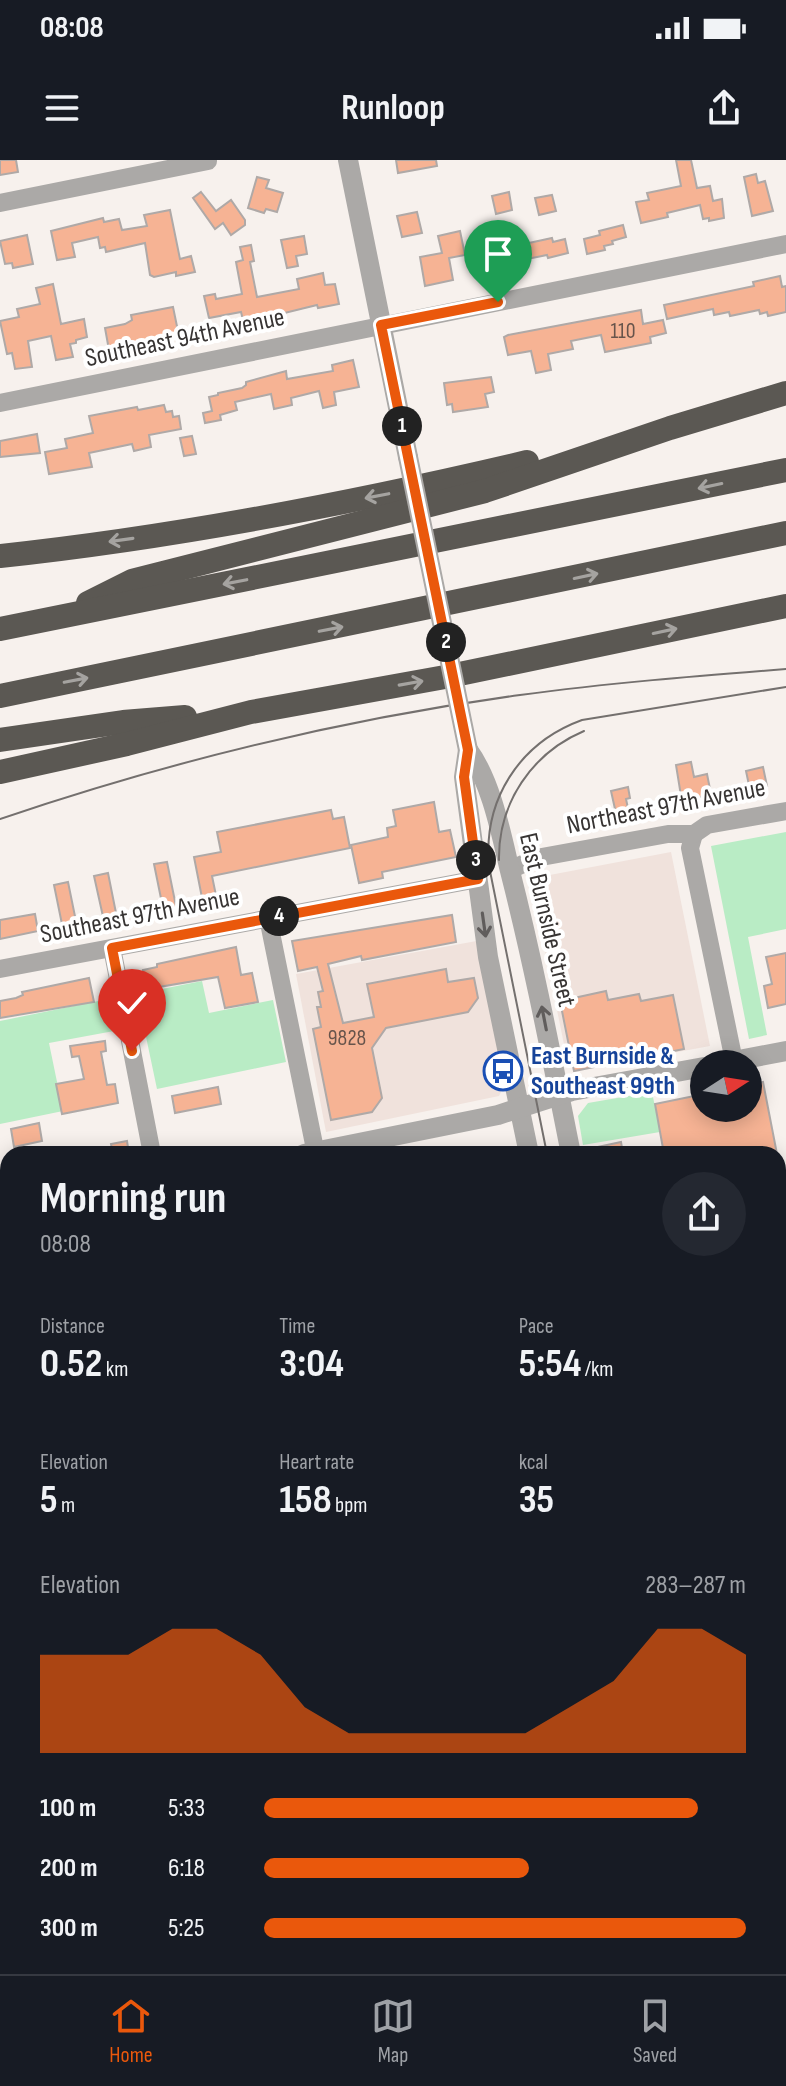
<!DOCTYPE html>
<meta charset="utf-8">
<style>
:root{--surface:#171b24;--page:#242831;--text:#f1f3f6;--muted:#9ea1a6;--line:#363941;--accent:#ea580c}
body{margin:0;font-family:"Sofia Sans Condensed",sans-serif;background:var(--page);color:var(--text);height:100vh;display:flex;flex-direction:column;font-size:30px;white-space:nowrap}
*{box-sizing:border-box;margin:0}
p{font-size:26px;color:var(--muted)}
.icon{flex:none;width:44px;height:44px;fill:none;stroke:currentColor;stroke-width:2;stroke-linecap:round;stroke-linejoin:round}
.map{position:relative;flex:1;overflow:hidden}
.panel{position:absolute;left:0px;top:986px;width:786px;height:828px;display:flex;flex-direction:column;background:var(--surface);border-radius:24px 24px 0 0;box-shadow:0 4px 20px #0003}
.panel>*{flex:none}
.needle{width:52px;rotate:78deg}
.tools{position:absolute;left:690px;top:890px;display:grid;gap:16px}
.tools a{display:grid;place-items:center;width:72px;height:72px;border-radius:50%;background:var(--surface);box-shadow:0 4px 20px #0003;font-size:40px}
.pin{position:absolute;display:grid;place-items:center;width:68px;height:68px;color:#fff;margin:-82px -34px;border-radius:50% 50% 50% 0;rotate:-45deg;box-shadow:0 0 8px #0007}
.pin .icon{rotate:45deg}
.km{position:absolute;width:40px;height:40px;margin:-20px;border-radius:50%;background:#222;color:#fff;font-size:22px;line-height:40px;text-align:center}
.round{display:grid;place-items:center;flex:none;width:84px;height:84px;border-radius:42px;background:var(--page)}
.summary{display:flex;align-items:center;justify-content:space-between;height:136px;padding:0 40px}
h1{font-size:44px;font-weight:700;line-height:60px}
.stats{display:grid;grid-template-columns:repeat(3,1fr);gap:12px;height:136px;padding:8px 40px}
.stats div{display:grid;align-content:center}
.stats b{font-size:40px;font-weight:700}
.stats small{font-size:22px;font-weight:400}
.stats p{font-size:22px}
.chart{height:224px;padding:16px 40px}
.chart p{display:flex;justify-content:space-between}
.chart svg{width:100%;height:144px;margin-top:8px;fill:var(--accent);opacity:.7}
ul{padding:0 40px;list-style:none;font-size:26px}
li{display:grid;grid-template-columns:128px 96px 1fr;align-items:center;height:60px}
li i{height:20px;border-radius:10px;background:var(--accent)}
.status{display:flex;justify-content:space-between;align-items:center;height:56px;padding:0 40px;background:var(--surface);direction:ltr}
.status svg{height:22px;fill:currentColor}
header{display:flex;justify-content:space-between;align-items:center;height:104px;padding:0 40px;background:var(--surface);font-size:36px;font-weight:700}
.dock{display:flex;justify-content:space-around;align-items:center;height:112px;border-top:2px solid var(--line);background:var(--surface);font-size:22px;color:var(--muted)}
.dock a{display:grid;justify-items:center;gap:4px}
.dock .current{color:var(--accent)}
.map>svg:first-child{display:block}
.built{fill:#f0e2dc}
.green{fill:#b9ecc5}
.building{fill:#f6b394;stroke:#afa9a7;stroke-width:2}
.lines{fill:none;stroke-linecap:round;stroke-linejoin:round}
.minor{stroke:#aba9a7;stroke-width:18}
.tertiary{stroke:#aba9a7;stroke-width:20}
.secondary{stroke:#888683;stroke-width:20}
.motorway{stroke:#5b5853;stroke-width:24}
.tram{stroke:#74706e;stroke-width:2}
.tertiary-bridge{stroke:#aba9a7;stroke-width:20}
.oneway{stroke:#a5a3a0}
.oneway2{stroke:#605d5c}
.route-casing{stroke:#fff;stroke-width:16}
.route{stroke:#ea580c;stroke-width:10}
.labels{text-anchor:middle;dominant-baseline:central;stroke-width:8;stroke-linejoin:round;paint-order:stroke}
.number-label{font-size:22px;fill:#67544b}
.street-label{font-size:26px;fill:#373433;stroke:#fff}
.transit-label{font-size:26px;font-weight:bold;fill:#164399;stroke:#fff;text-anchor:start}
</style>
<div class="status"><b>08:08</b><svg viewBox="0 0 49 12"><path d="M0 12V9h3v3zM5 12V6h3v6zM10 12V3h3v9zM15 12V0h3v12zM26 1h20v11H26zM47 4h2v5h-2z"/></svg></div>
<header><svg class="icon" aria-label="menu" viewBox="0 0 24 24"><path d="M4 6h16M4 12h16M4 18h16"/></svg>Runloop<svg class="icon" aria-label="share" viewBox="0 0 24 24"><path d="M12 15V3M7 8l5-5 5 5M5 13v7h14v-7"/></svg></header>
<div class="map">
<svg width="786" height="1814" viewBox="0 0 786 1814">
<rect width="100%" height="100%" fill="#f7f1ed"/>
<g class="built">
<path d="M671,692L710,886L574,911L571,899H567L531,723L534,718Z"/>
<path d="M482,780L505,924L499,936L326,972L296,814Z"/>
<path d="M0,1107L8,1150V1214L0,1216Z"/>
<path d="M786,1148V1361L778,1362V1150Z"/>
<path d="M8,1382V1522L0,1524V1383Z"/>
</g>
<g class="green">
<path d="M786,672V769L748,777L767,875L749,879L711,686Z"/>
<path d="M202,821L209,853L273,840L286,902L157,929L137,834Z"/>
<path d="M108,839L114,871L49,883L63,951L0,964V861Z"/>
<path d="M652,932L660,972L583,985L578,956L588,943Z"/>
</g>
<g class="building">
<path d="M0,0H16L18,12L0,15Z"/>
<path d="M396,0H436L437,6L398,13Z"/>
<path d="M676,0H691L697,28L710,26L713,41L722,39L724,58L709,61V58L703,59L700,45L667,53L668,57L641,63L636,42L649,40L647,33L681,26Z"/>
<path d="M756,14L758,23L765,21L773,51L752,56L744,17Z"/>
<path d="M257,17L269,20L266,28L283,33L277,52L266,49L264,53L248,48Z"/>
<path d="M201,32L216,51L231,40L245,60V65L231,75L223,63L215,69L193,38Z"/>
<path d="M509,32L512,50L496,54L492,36Z"/>
<path d="M552,35L556,51L539,55L535,38Z"/>
<path d="M170,50L180,99L191,96L195,112L176,116V112L154,117L150,115L145,83L106,92L105,87L100,88L98,77L72,83L75,97L57,100L51,71L103,58L104,62L119,59L122,70L147,66L144,55Z"/>
<path d="M417,52L422,73L402,77L397,56Z"/>
<path d="M623,65L626,77L612,81L613,84L604,86L605,90L587,94L584,79L600,75L599,71Z"/>
<path d="M460,71L465,95L449,98L453,120L425,126L420,97L442,93L438,76Z"/>
<path d="M27,75L33,104L13,108L12,103L5,104L0,81Z"/>
<path d="M304,76L307,94L296,96L298,106L287,108L281,80Z"/>
<path d="M552,78L553,82L565,79L568,93L548,98L547,95L522,100V102L511,104L512,108L478,114L474,95Z"/>
<path d="M251,85L254,101L250,102L257,137L299,129L297,119L323,113L325,125L335,124L339,144L318,148L317,145L252,161V158L243,160L241,152L209,158L204,136L215,134L216,139L242,134L236,102L243,100L240,87Z"/>
<path d="M780,116L782,127L786,126V152L768,156L767,152L760,154L759,150L730,156L729,152L714,155L713,149L667,159L664,145L754,126L753,122Z"/>
<path d="M53,124L61,164L84,159L87,177L76,180V183L70,184L73,197L56,200L51,176L28,181L32,207L15,209L12,193L7,194L0,161L19,157L17,149L40,144L36,128Z"/>
<path d="M173,147L179,176L109,190L105,168L125,164L132,160L131,155Z"/>
<path d="M641,150L643,164L663,160L666,173L650,177L651,183L605,192L601,175L571,181L573,189L548,194L551,210L536,213L531,191L508,195L504,177L508,175Z"/>
<path d="M353,200L359,227L334,232L336,245L323,248L319,231L291,238L292,245L274,249L271,234L235,242L237,250L220,255L221,260L205,263L203,253L212,251L209,237L218,235V233L242,228L246,225V222L286,211L287,219L333,211L332,205Z"/>
<path d="M491,217L494,232L485,234L488,247L453,252L452,244L447,245L444,223Z"/>
<path d="M164,245L166,252L172,251L173,257L179,256L181,269L149,275L151,287L134,291L132,284L89,293L92,307L49,314L45,292L67,288L65,279L93,273L89,256L137,247L138,250Z"/>
<path d="M37,274L40,293L0,297V281Z"/>
<path d="M192,276L196,294L184,296L180,278Z"/>
<path d="M691,602L694,617L707,614L711,634L682,642L676,605Z"/>
<path d="M763,607L767,626L750,630L746,611Z"/>
<path d="M628,627L630,638L626,639L630,658L611,662L608,650L615,649L611,631Z"/>
<path d="M434,642L439,672L450,670L456,697L382,712L383,718L359,723L351,685L388,677L387,668L396,666L393,650Z"/>
<path d="M331,650L333,659L344,657L350,688L212,716L219,750L205,753L194,697L221,692L217,672Z"/>
<path d="M167,702L178,756L165,758L154,704Z"/>
<path d="M108,713L119,768L106,770L94,716Z"/>
<path d="M68,722L79,776L65,779L54,725Z"/>
<path d="M35,754L38,771L0,779V760Z"/>
<path d="M452,755L456,782L362,800L361,796L328,804L343,863L374,857L367,824L446,809L448,822L474,818L478,838L468,852L386,868L372,888L382,938L372,952L331,960L313,869L321,867L317,847H321L318,832L323,831L317,807L298,811L292,781Z"/>
<path d="M236,787L241,815L252,813L258,842L225,848L218,817L147,829L143,810L157,807V804Z"/>
<path d="M786,793V844L768,848L764,826L772,824L766,797Z"/>
<path d="M89,818L94,842L0,858V841L16,838L23,835L22,832Z"/>
<path d="M606,831L608,840L639,834L641,841L673,835L684,889L574,911L560,841Z"/>
<path d="M105,881L106,891L101,892L107,925L115,924L118,943L62,954L56,924L84,919L79,896L72,897L70,886Z"/>
<path d="M763,922L777,994H664L655,944L704,934V948H748V925Z"/>
<path d="M218,927L221,944L175,953L172,936Z"/>
<path d="M39,963L42,981L14,987L11,969Z"/>
<path d="M127,981L129,994H113L111,984Z"/>
<path d="M621,982L623,994H588V989Z"/>
</g>
<g class="lines">
<g class="minor">
<path d="M0,43L208,1"/>
<path d="M0,243L786,84"/>
<path d="M694,674L690,688L734,901"/>
<path d="M510,710L536,698L668,674H694L707,665L786,651"/>
<path d="M268,758L316,994"/>
<path d="M112,788L152,994"/>
<path d="M0,809L478,719"/>
<path d="M0,1062L8,1102"/>
<path d="M778,1133L786,1132"/>
<path d="M150,1806L152,1814"/>
<path d="M481,1806L483,1814"/>
</g>
<g class="tertiary">
<path d="M348,0L408,297"/>
<path d="M468,590C491,621 501,673 510,711C534,805 552,899 571,994"/>
<path d="M468,590L464,617L488,797L529,994"/>
<path d="M718,904L786,891"/>
<path d="M304,994L498,955L572,931L704,907"/>
<path d="M0,1052L8,1051"/>
<path d="M691,1806L693,1814"/>
<path d="M737,1806L739,1814"/>
</g>
<g class="secondary">
<path d="M778,1593L786,1592"/>
<path d="M0,1732L8,1730"/>
<path d="M0,1806L8,1798"/>
</g>
<g class="motorway">
<path d="M0,396C178,377 353,343 527,302"/>
<path d="M88,443L132,421L485,331L670,268L786,233"/>
<path d="M0,469L786,310"/>
<path d="M0,536L786,373"/>
<path d="M0,580L123,562L185,557"/>
<path d="M0,612L127,584L251,552L445,517L786,446"/>
</g>
<g class="tram">
<path d="M0,659C168,602 343,559 520,535C608,523 697,516 786,509"/>
<path d="M499,700C498,643 532,593 584,571"/>
<path d="M547,994L489,706C483,640 519,583 582,560L786,527"/>
<path d="M720,1806L722,1814"/>
</g>
<path class="tertiary-bridge" d="M408,297L468,590"/>
</g>
<defs><path id="oneway-shaft" d="M-6 0H5M1.5-3L5.5 0L1.5 3" fill="none" stroke-width="1.6" stroke-linecap="round" stroke-linejoin="round" transform="scale(2)"/></defs>
<g class="oneway">
<use href="#oneway-shaft" transform="translate(710 326) rotate(168)"/>
<use href="#oneway-shaft" transform="translate(377 336) rotate(169)"/>
<use href="#oneway-shaft" transform="translate(121 380) rotate(172)"/>
<use href="#oneway-shaft" transform="translate(586 416) rotate(-12)"/>
<use href="#oneway-shaft" transform="translate(235 422) rotate(169)"/>
<use href="#oneway-shaft" transform="translate(331 469) rotate(-11)"/>
<use href="#oneway-shaft" transform="translate(665 471) rotate(-12)"/>
<use href="#oneway-shaft" transform="translate(76 520) rotate(-11)"/>
<use href="#oneway-shaft" transform="translate(411 523) rotate(-10)"/>
</g>
<g class="oneway2">
<use href="#oneway-shaft" transform="translate(484 765) rotate(82)"/>
<use href="#oneway-shaft" transform="translate(544 858) rotate(-101)"/>
</g>
<g class="lines">
<defs>
<path id="route" d="M132,891L112,788L478,719L464,617L468,590L381,165L498,142"/>
</defs>
<use href="#route" class="route-casing"/>
<use href="#route" class="route"/>
</g>
<defs>
<symbol id="bus-ring" viewBox="-11 -11 22 22"><circle r="9.5" fill="#fff" stroke="#1a4fb4" stroke-width="1.5"/><path d="M-5-6H5V4H4V6H2V4H-2V6H-4V4H-5ZM-3.5-4V0h7V-4ZM-3.5 1.2v1.5H-2V1.2ZM2 1.2v1.5H3.5V1.2Z" fill="#1a4fb4"/></symbol>
</defs>
<g fill-rule="evenodd">
<use href="#bus-ring" x="481" y="889" width="44" height="44"/>
</g>
<g class="labels">
<g class="number-label">
<text x="623" y="171">110</text>
<text x="347" y="878">9828</text>
</g>
<g class="street-label">
<text transform="translate(185 178) rotate(-12)">Southeast 94th Avenue</text>
<text transform="translate(666 647) rotate(-11)">Northeast 97th Avenue</text>
<text transform="translate(140 756) rotate(-11)">Southeast 97th Avenue</text>
<text transform="translate(547 760) rotate(77)">East Burnside Street</text>
</g>
<g class="transit-label">
<text x="531" y="896">East Burnside &amp;<tspan x="531" dy="30">Southeast 99th</tspan></text>
</g>
</g>
</svg>
<div class="tools">
<a><svg class="needle" viewBox="-14 -14 28 28"><path d="M0-13l5 13h-10z" fill="#e53935"/><path d="M0 13l5-13h-10z" fill="#9ea1a6"/></svg></a>
</div>
<div class="pin" style="left:498px;top:142px;background:#1e9e55"><svg class="icon" aria-label="arrive" viewBox="0 0 24 24"><path d="M6 21V4h12l-3 4 3 4H6"/></svg></div>
<div class="pin" style="left:132px;top:891px;background:#d93025"><svg class="icon" aria-label="check" viewBox="0 0 24 24"><path d="M5 12l5 5 9-10"/></svg></div>
<b class="km" style="left:402px;top:266px">1</b>
<b class="km" style="left:446px;top:482px">2</b>
<b class="km" style="left:476px;top:700px">3</b>
<b class="km" style="left:279px;top:756px">4</b>
<section class="panel">
<div class="summary"><div><h1>Morning run</h1><p>08:08</p></div><a class="round"><svg class="icon" aria-label="share" viewBox="0 0 24 24"><path d="M12 15V3M7 8l5-5 5 5M5 13v7h14v-7"/></svg></a></div>
<div class="stats">
<div><p>Distance</p><b>0.52<small> km</small></b></div>
<div><p>Time</p><b>3:04</b></div>
<div><p>Pace</p><b>5:54<small> /km</small></b></div>
</div>
<div class="stats">
<div><p>Elevation</p><b>5<small> m</small></b></div>
<div><p>Heart rate</p><b>158<small> bpm</small></b></div>
<div><p>kcal</p><b>35</b></div>
</div>
<div class="chart"><p><span>Elevation</span>283–287 m</p>
<svg viewBox="0 0 160 44" preserveAspectRatio="none"><path d="M0 44V14L10 14L20 14L30 6L40 6L50 14L60 30L70 38L80 38L90 38L100 38L110 38L120 30L130 22L140 6L150 6L160 14V44z"/></svg>
</div>
<ul>
<li><b>100 m</b>5:33<i style="width:90%"></i></li>
<li><b>200 m</b>6:18<i style="width:55%"></i></li>
<li><b>300 m</b>5:25<i style="width:100%"></i></li>
</ul>
</section>
</div>
<nav class="dock">
<a class="current"><svg class="icon" aria-label="home" viewBox="0 0 24 24"><path d="M3 11l9-7 9 7M6 9v11h12V9"/></svg>Home</a>
<a><svg class="icon" aria-label="map" viewBox="0 0 24 24"><path d="M3 6l6-2 6 2 6-2v14l-6 2-6-2-6 2zM9 4v14M15 6v14"/></svg>Map</a>
<a><svg class="icon" aria-label="saved" viewBox="0 0 24 24"><path d="M7 4h10v16l-5-4-5 4z"/></svg>Saved</a>
</nav>
